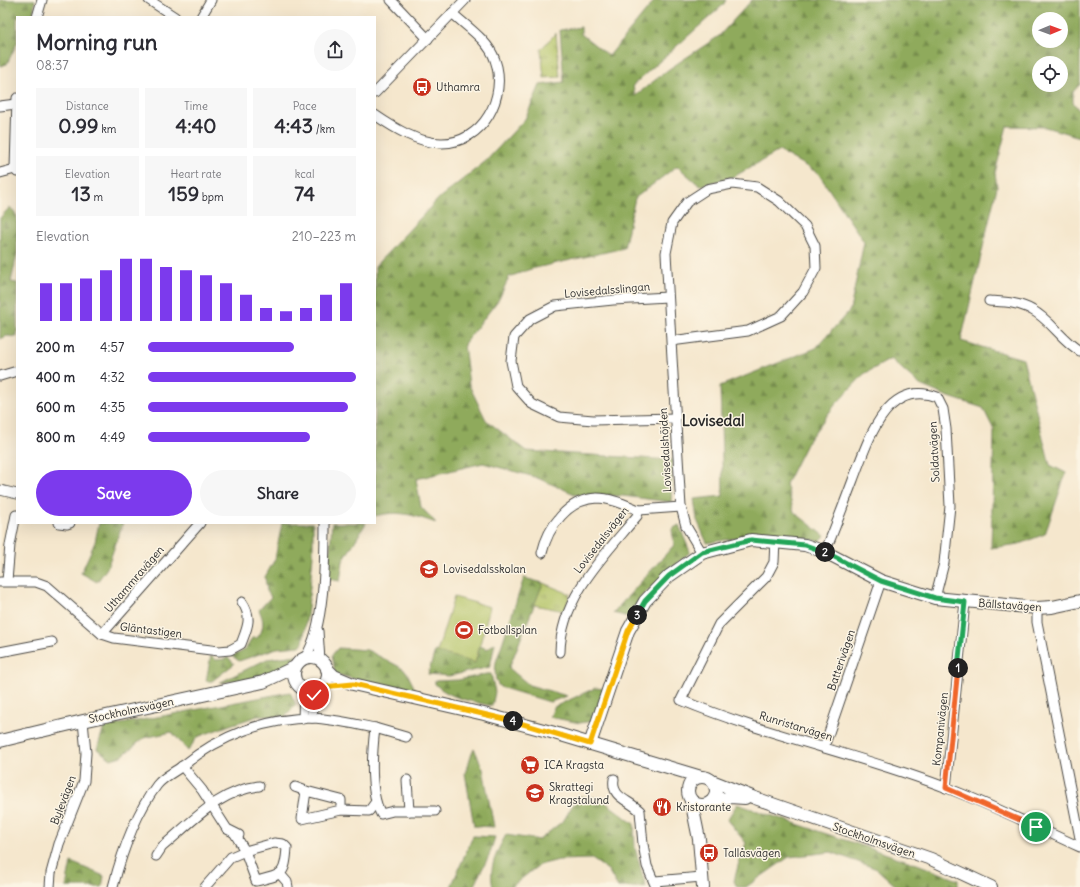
<!DOCTYPE html>
<meta charset="utf-8">
<style>
:root{--surface:#fff;--page:#f7f7f7;--text:#2b2b33;--muted:#7c7c81;--accent:#7c3aed}
body{margin:0;font-family:Delius,sans-serif;background:var(--page);color:var(--text);height:100vh;display:flex;flex-direction:column;font-size:15px;white-space:nowrap}
*{box-sizing:border-box;margin:0}
p{font-size:13px;color:var(--muted)}
.icon{flex:none;width:22px;height:22px;fill:none;stroke:currentColor;stroke-width:2;stroke-linecap:round;stroke-linejoin:round}
.map{position:relative;flex:1;overflow:hidden}
.sheet{position:absolute;left:16px;top:16px;width:360px;height:508px;display:flex;flex-direction:column;background:var(--surface);border-radius:0px;box-shadow:0 4px 16px #0002}
.sheet>*{flex:none}
.needle{width:26px;rotate:89deg}
.buttons{position:absolute;left:1032px;top:12px;display:grid;gap:8px}
.buttons a{display:grid;place-items:center;width:36px;height:36px;border-radius:50%;background:var(--surface);box-shadow:0 4px 16px #0002;font-size:20px}
.pin{position:absolute;display:grid;place-items:center;width:34px;height:34px;color:#fff;margin:-17px;border:2px solid #fff;border-radius:50%;box-shadow:0 1px 4px #0007}
.km{position:absolute;width:20px;height:20px;margin:-10px;border-radius:50%;background:#222;color:#fff;font-size:11px;line-height:20px;text-align:center}
.round{display:grid;place-items:center;flex:none;width:42px;height:42px;border-radius:21px;background:var(--page)}
.overview{display:flex;align-items:center;justify-content:space-between;height:68px;padding:0 20px}
h1{font-size:22px;font-weight:700;line-height:30px}
.figures{display:grid;grid-template-columns:repeat(3,1fr);gap:6px;height:68px;padding:4px 20px}
.figures div{display:grid;align-content:center;border-radius:0px;background:var(--page);text-align:center}
.figures b{font-size:20px;font-weight:700}
.figures small{font-size:11px;font-weight:400}
.figures p{font-size:11px}
.chart{height:112px;padding:8px 20px}
.chart p{display:flex;justify-content:space-between}
.chart svg{width:100%;height:72px;margin-top:4px;stroke:var(--accent);stroke-width:6}
.primary-button{display:flex;gap:8px;margin-top:auto;padding:8px 20px}
.primary-button a{flex:1;height:46px;border-radius:24px;background:var(--accent);color:#fff;font-size:16px;font-weight:700;line-height:46px;text-align:center}
.primary-button a+a{background:var(--page);color:var(--text)}
ul{padding:0 20px;list-style:none;font-size:13px}
li{display:grid;grid-template-columns:64px 48px 1fr;align-items:center;height:30px}
li i{height:10px;border-radius:5px;background:var(--accent)}
.map>svg:first-child{display:block}
.grass{fill:url(#grass-tufts);stroke:#707849}
.forest{fill:url(#forest-firs);stroke:#5d6a44;fill-rule:evenodd}
.pitch{fill:#b4c467;stroke:#707849}
.lines{fill:none;stroke-linecap:round;stroke-linejoin:round}
.street-casing{stroke:#494743;stroke-width:11}
.secondary-casing{stroke:#494743;stroke-width:14}
.street{stroke:#fff;stroke-width:9}
.secondary{stroke:#fff;stroke-width:12}
.split-1-casing{stroke:#fff;stroke-width:8}
.split-2-casing{stroke:#fff;stroke-width:8}
.split-3-casing{stroke:#fff;stroke-width:8}
.split-4-casing{stroke:#fff;stroke-width:8}
.split-5-casing{stroke:#fff;stroke-width:8}
.split-1{stroke:#f0652b;stroke-width:5}
.split-2{stroke:#22a559;stroke-width:5}
.split-3{stroke:#22a559;stroke-width:5}
.split-4{stroke:#f5b400;stroke-width:5}
.split-5{stroke:#f5b400;stroke-width:5}
.labels{text-anchor:middle;dominant-baseline:central;stroke-width:3;stroke-linejoin:round;paint-order:stroke}
.poi-label{font-size:11px;fill:#2b2b2b;stroke:#fcf5e5;text-anchor:start}
.street-label{font-size:11px;fill:#2b2b2b;stroke:#fcf5e5}
.district-label{font-size:15px;font-weight:bold;fill:#2b2b2b;stroke:#fcf5e5}
</style>
<div class="map">
<svg width="1080" height="887" viewBox="0 0 1080 887">
<defs>
<pattern id="grass-tufts" width="24" height="20" patternUnits="userSpaceOnUse"><rect width="24" height="20" fill="#b4c467"/><path d="M3 7l-1-3M5 7V3M7 7l1-3M15 17l-1-3M17 17v-4M19 17l1-3" fill="none" stroke="#939f55"/></pattern>
<pattern id="forest-firs" width="22" height="20" patternUnits="userSpaceOnUse"><rect width="22" height="20" fill="#8faa5c"/><path d="M5 1l3.5 6h-7zM16 11l3.5 6h-7z" fill="#758b4c"/></pattern>
</defs>
<rect width="100%" height="100%" fill="#fcf5e5"/>
<filter id="ink" filterUnits="userSpaceOnUse"><feTurbulence type="fractalNoise" baseFrequency=".025" numOctaves="2"/><feDisplacementMap in="SourceGraphic" scale="8" xChannelSelector="R" yChannelSelector="G"/><feConvolveMatrix kernelMatrix="1 2 1 2 8 2 1 2 1" color-interpolation-filters="sRGB"/></filter>
<filter id="wash" filterUnits="userSpaceOnUse"><feTurbulence type="fractalNoise" baseFrequency=".012" numOctaves="4" result="noise"/><feDisplacementMap in="SourceGraphic" scale="16" xChannelSelector="R" yChannelSelector="G"/><feGaussianBlur stdDeviation="0.9" result="paint"/><feColorMatrix in="noise" values="0 0 0 0 0 0 0 0 0 0 0 0 0 0 0 0 0 1.4 0 .05"/><feComposite in="paint" operator="in"/></filter>
<g filter="url(#wash)">
<rect width="100%" height="100%" fill="#f5e7cd"/>
<g class="grass">
<path d="M556,33L560,77L544,78L541,49Z"/>
<path d="M543,583L570,594L565,611L534,605Z"/>
</g>
<g class="forest">
<path d="M0,0H35L33,17L23,15L22,17H17V43L7,64L0,66Z"/>
<path d="M655,0H726L723,5L633,85L635,96L669,69L719,36L752,0H1080V84L1073,92V102L1080,112V137L1045,127L1007,126L995,173L997,187L961,341L1023,359L1050,465L1066,473L1045,534L1019,544L991,548L994,430L983,408L946,396L920,385L891,359L864,374L835,405L807,442L786,484L794,512L825,536L820,541L767,533L707,543L697,520L694,499L723,496L720,386L816,348L850,310L864,242L818,173L779,151L735,176L700,186L677,166L635,198L624,248L531,269L509,277L499,299L464,344L469,385L486,420L526,451L673,460L671,502L623,496L577,495L535,477L483,463L416,479L421,507L436,523C413,515 399,510 375,516V266L439,198L486,161L525,119L540,85L564,82L560,30L581,27V34L609,56ZM1039,19H1061V41H1039ZM1039,63H1061V85H1039Z"/>
<path d="M10,207L17,216V254L11,282L17,283V337L7,336L0,339V218Z"/>
<path d="M99,523H123L107,568L97,582L81,573L95,542Z"/>
<path d="M282,523H313V555L308,608L303,642L300,646L277,648L239,661L231,655C243,654 247,648 252,638H257C265,629 264,620 259,610L271,597L267,591L265,577L275,559Z"/>
<path d="M332,523H366L343,561L340,581L328,579Z"/>
<path d="M679,525L690,552L642,596L629,617L613,613L674,545L672,529Z"/>
<path d="M524,578L543,583L509,668L529,685L567,696L550,702L500,687C494,681 495,671 496,662Z"/>
<path d="M495,643L490,667L449,676L428,674L435,651L475,663L480,646L487,649Z"/>
<path d="M338,648L367,650L398,666L406,671L418,695L335,674L332,655Z"/>
<path d="M211,655L216,660L225,659L228,657L234,664L212,681H206Z"/>
<path d="M297,655L283,670L255,678L219,683L267,659Z"/>
<path d="M487,674H491L495,692L492,706C472,701 450,699 435,684V681L458,680Z"/>
<path d="M595,688L605,689L593,721L580,723L550,717L554,707Z"/>
<path d="M290,692L296,705L285,717L258,716L230,725L197,737L188,751L172,732L144,738L122,756L111,759L97,749L104,727Z"/>
<path d="M474,748L483,769L494,827L474,826L465,773Z"/>
<path d="M578,796L600,798L634,824L635,848L646,887H618L608,870L592,859L559,860L539,865L511,887H493C488,868 497,851 506,835L539,840L564,820Z"/>
<path d="M737,804L917,864L958,880V887H897L877,869L831,852L789,857L746,887H737L734,881L739,862L746,843L727,820Z"/>
<path d="M473,836L495,837L489,856L473,887H451Z"/>
<path d="M71,862L104,876L102,887H66Z"/>
</g>
<path class="pitch" d="M454,597L490,607L475,663L437,652Z"/>
</g>
<g filter="url(#ink)">
<g class="lines">
<defs>
<g id="street">
<path d="M149,0L175,17"/>
<path d="M391,0L428,39"/>
<path d="M37,17L42,0"/>
<path d="M201,17L211,0"/>
<path d="M375,93L465,0"/>
<path d="M17,98L15,169L17,172"/>
<path d="M0,106L16,104"/>
<path d="M375,115C394,128 418,143 441,143C483,144 508,96 495,60C489,41 466,26 452,13"/>
<path d="M0,173L15,169"/>
<path d="M668,297L613,300L555,306L530,319L514,337L511,361L516,386L532,404L559,417L593,420L675,418"/>
<path d="M989,301C1003,302 1019,302 1032,310C1051,320 1061,340 1080,351"/>
<path d="M671,341L748,331L781,316L803,292L816,268L815,246L805,226L779,201L757,187L732,184L707,189L687,202L672,223L666,253L671,341L681,507L686,526L702,553"/>
<path d="M0,376L17,371"/>
<path d="M0,490L17,494"/>
<path d="M59,523L67,524L70,523"/>
<path d="M775,541L774,562L766,577L719,624L681,700C767,736 860,754 947,788C992,805 1036,827 1080,847"/>
<path d="M825,552C835,528 844,504 853,480C867,444 885,378 937,397L943,409L946,429L950,506L944,563L935,598"/>
<path d="M542,553C548,527 568,499 597,498C611,498 626,505 639,510"/>
<path d="M7,581L10,545L16,515"/>
<path d="M0,582H36L47,586L102,634L114,638L219,651L230,650L241,644C247,628 253,618 242,602"/>
<path d="M1037,608V622L1080,838"/>
<path d="M318,631L320,660"/>
<path d="M102,634L200,523"/>
<path d="M0,652L52,642"/>
<path d="M560,652C561,597 604,556 637,516L639,510L681,507"/>
<path d="M305,658C325,627 325,560 325,523"/>
<path d="M312,718L314,691"/>
<path d="M303,719L304,690"/>
<path d="M406,737L375,728C372,753 369,792 381,814L393,811H435"/>
<path d="M824,747L881,581"/>
<path d="M182,766L202,790L227,829L239,835"/>
<path d="M614,779C611,798 628,799 640,811L643,844L647,866L656,887"/>
<path d="M407,780L409,811"/>
<path d="M295,787L306,791"/>
<path d="M946,788L965,602"/>
<path d="M341,810V800L306,791L302,819L341,810L369,811L375,803"/>
<path d="M156,856L162,847C192,822 218,791 259,786"/>
<path d="M280,874L287,882L288,887"/>
<path d="M655,881L702,877"/>
<path d="M50,887L51,873L59,844L84,781L86,753L83,721"/>
<path d="M113,887C122,852 135,814 157,785C163,777 176,771 184,765C219,736 266,718 312,718C333,719 354,724 375,728"/>
<path d="M205,887L231,857L245,851L256,881C282,875 285,876 287,848L283,844L274,843L245,851L235,834"/>
</g>
<g id="secondary">
<circle cx="311" cy="674" r="17"/>
<path d="M327,669L334,676L353,684L484,714L551,732L701,777"/>
<path d="M0,741L83,721L263,682L295,667"/>
<path d="M590,744L628,631L645,601L669,576L702,553L751,540L805,545L825,552L881,581L935,598L1037,608L1052,607L1080,601"/>
<circle cx="702" cy="791" r="14"/>
<path d="M712,781L755,798L931,859L991,887"/>
<path d="M691,800L699,839L703,887"/>
<path d="M711,802L730,797L745,798"/>
</g>
</defs>
<use href="#street" class="street-casing"/>
<use href="#secondary" class="secondary-casing"/>
<use href="#street" class="street"/>
<use href="#secondary" class="secondary"/>
</g>
</g>
<g class="lines" filter="url(#ink)">
<defs>
<path id="split-1" d="M958,668L946,788L1036,827"/>
<path id="split-2" d="M825,552L881,581L935,598L965,602L958,668"/>
<path id="split-3" d="M637,615L645,601L669,576L702,552L751,540L805,545L825,552"/>
<path id="split-4" d="M513,721L590,744L628,631L637,615"/>
<path id="split-5" d="M314,695V690L322,687L353,684L513,721"/>
</defs>
<use href="#split-1" class="split-1-casing"/>
<use href="#split-2" class="split-2-casing"/>
<use href="#split-3" class="split-3-casing"/>
<use href="#split-4" class="split-4-casing"/>
<use href="#split-5" class="split-5-casing"/>
<use href="#split-1" class="split-1"/>
<use href="#split-2" class="split-2"/>
<use href="#split-3" class="split-3"/>
<use href="#split-4" class="split-4"/>
<use href="#split-5" class="split-5"/>
</g>
<defs>
<symbol id="bus-disc" viewBox="-11 -11 22 22"><circle r="9.5" fill="#c8321e" stroke="#fcf5e5"/><path d="M-5-6H5V4H4V6H2V4H-2V6H-4V4H-5ZM-3.5-4V0h7V-4ZM-3.5 1.2v1.5H-2V1.2ZM2 1.2v1.5H3.5V1.2Z" fill="#fff"/></symbol>
<symbol id="school-disc" viewBox="-11 -11 22 22"><circle r="9.5" fill="#c8321e" stroke="#fcf5e5"/><path d="M0-5L7-2L0 1L-7-2ZM-4 1L0 2.5L4 1V4Q0 6-4 4Z" fill="#fff"/></symbol>
<symbol id="stadium-disc" viewBox="-11 -11 22 22"><circle r="9.5" fill="#c8321e" stroke="#fcf5e5"/><path d="M0-5a6.5 5 0 1 0 0 10a6.5 5 0 1 0 0-10ZM-3.5-1.8h7v3.6h-7Z" fill="#fff"/></symbol>
<symbol id="supermarket-disc" viewBox="-11 -11 22 22"><circle r="9.5" fill="#c8321e" stroke="#fcf5e5"/><path d="M-6-5.5h2.5l.6 2H6L4.5 2H-2.5L-4.4-4H-6ZM-1.5 3.2a1.3 1.3 0 1 0 .1 0ZM3 3.2a1.3 1.3 0 1 0 .1 0Z" fill="#fff"/></symbol>
<symbol id="restaurant-disc" viewBox="-11 -11 22 22"><circle r="9.5" fill="#c8321e" stroke="#fcf5e5"/><path d="M-5-6h1v4h1v-4h1v4h1v-4h1v5L-1.5 .5V6h-2V.5L-5-1ZM5-6V6H3V1.5H1.5Q1.5-4 5-6Z" fill="#fff"/></symbol>
</defs>
<g fill-rule="evenodd">
<use href="#bus-disc" x="411" y="76" width="22" height="22"/>
<use href="#school-disc" x="418" y="558" width="22" height="22"/>
<use href="#stadium-disc" x="453" y="619" width="22" height="22"/>
<use href="#supermarket-disc" x="519" y="754" width="22" height="22"/>
<use href="#school-disc" x="524" y="782" width="22" height="22"/>
<use href="#restaurant-disc" x="651" y="796" width="22" height="22"/>
<use href="#bus-disc" x="698" y="842" width="22" height="22"/>
</g>
<g class="labels">
<g class="poi-label">
<text x="436" y="87">Uthamra</text>
<text x="443" y="569">Lovisedalsskolan</text>
<text x="478" y="630">Fotbollsplan</text>
<text x="544" y="765">ICA Kragsta</text>
<text x="549" y="787">Skrattegi<tspan x="549" dy="13">Kragstalund</tspan></text>
<text x="676" y="807">Kristorante</text>
<text x="723" y="853">Tallåsvägen</text>
</g>
<g class="street-label">
<text transform="translate(607 290) rotate(-5)">Lovisedalsslingan</text>
<text transform="translate(665 450) rotate(-93)">Lovisedalshöjden</text>
<text transform="translate(934 452) rotate(-93)">Soldatvägen</text>
<text transform="translate(601 540) rotate(-52)">Lovisedalsvägen</text>
<text transform="translate(134 579) rotate(-49)">Uthammravägen</text>
<text transform="translate(1010 605) rotate(4)">Bällstavägen</text>
<text transform="translate(151 630) rotate(7)">Gläntastigen</text>
<text transform="translate(841 660) rotate(-71)">Batterivägen</text>
<text transform="translate(131 710) rotate(-12)">Stockholmsvägen</text>
<text transform="translate(796 726) rotate(17)">Runristarvägen</text>
<text transform="translate(940 729) rotate(-84)">Kompanivägen</text>
<text transform="translate(63 800) rotate(-69)">Bylevägen</text>
<text transform="translate(874 840) rotate(19)">Stockholmsvägen</text>
</g>
<g class="district-label">
<text x="713" y="420">Lovisedal</text>
</g>
</g>
</svg>
<div class="buttons">
<a><svg class="needle" viewBox="-14 -14 28 28"><path d="M0-13l5 13h-10z" fill="#e53935"/><path d="M0 13l5-13h-10z" fill="#7c7c81"/></svg></a>
<a><svg class="icon" aria-label="locate" viewBox="0 0 24 24"><circle cx="12" cy="12" r="6"/><path d="M12 2v4M12 18v4M2 12h4M18 12h4"/></svg></a>
</div>
<div class="pin" style="left:1036px;top:827px;background:#1e9e55"><svg class="icon" aria-label="arrive" viewBox="0 0 24 24"><path d="M6 21V4h12l-3 4 3 4H6"/></svg></div>
<div class="pin" style="left:314px;top:695px;background:#d93025"><svg class="icon" aria-label="check" viewBox="0 0 24 24"><path d="M5 12l5 5 9-10"/></svg></div>
<b class="km" style="left:958px;top:668px">1</b>
<b class="km" style="left:825px;top:552px">2</b>
<b class="km" style="left:637px;top:615px">3</b>
<b class="km" style="left:513px;top:721px">4</b>
<section class="sheet">
<div class="overview"><div><h1>Morning run</h1><p>08:37</p></div><a class="round"><svg class="icon" aria-label="share" viewBox="0 0 24 24"><path d="M12 15V3M7 8l5-5 5 5M5 13v7h14v-7"/></svg></a></div>
<div class="figures">
<div><p>Distance</p><b>0.99<small> km</small></b></div>
<div><p>Time</p><b>4:40</b></div>
<div><p>Pace</p><b>4:43<small> /km</small></b></div>
</div>
<div class="figures">
<div><p>Elevation</p><b>13<small> m</small></b></div>
<div><p>Heart rate</p><b>159<small> bpm</small></b></div>
<div><p>kcal</p><b>74</b></div>
</div>
<div class="chart"><p><span>Elevation</span>210–223 m</p>
<svg viewBox="0 0 160 44" preserveAspectRatio="none"><path d="M5 44V21M15 44V21M25 44V18M35 44V13M45 44V6M55 44V6M65 44V11M75 44V13M85 44V16M95 44V21M105 44V28M115 44V36M125 44V38M135 44V36M145 44V28M155 44V21"/></svg>
</div>
<ul>
<li><b>200 m</b>4:57<i style="width:70%"></i></li>
<li><b>400 m</b>4:32<i style="width:100%"></i></li>
<li><b>600 m</b>4:35<i style="width:96%"></i></li>
<li><b>800 m</b>4:49<i style="width:78%"></i></li>
</ul>
<div class="primary-button"><a>Save</a><a>Share</a></div>
</section>
</div>
